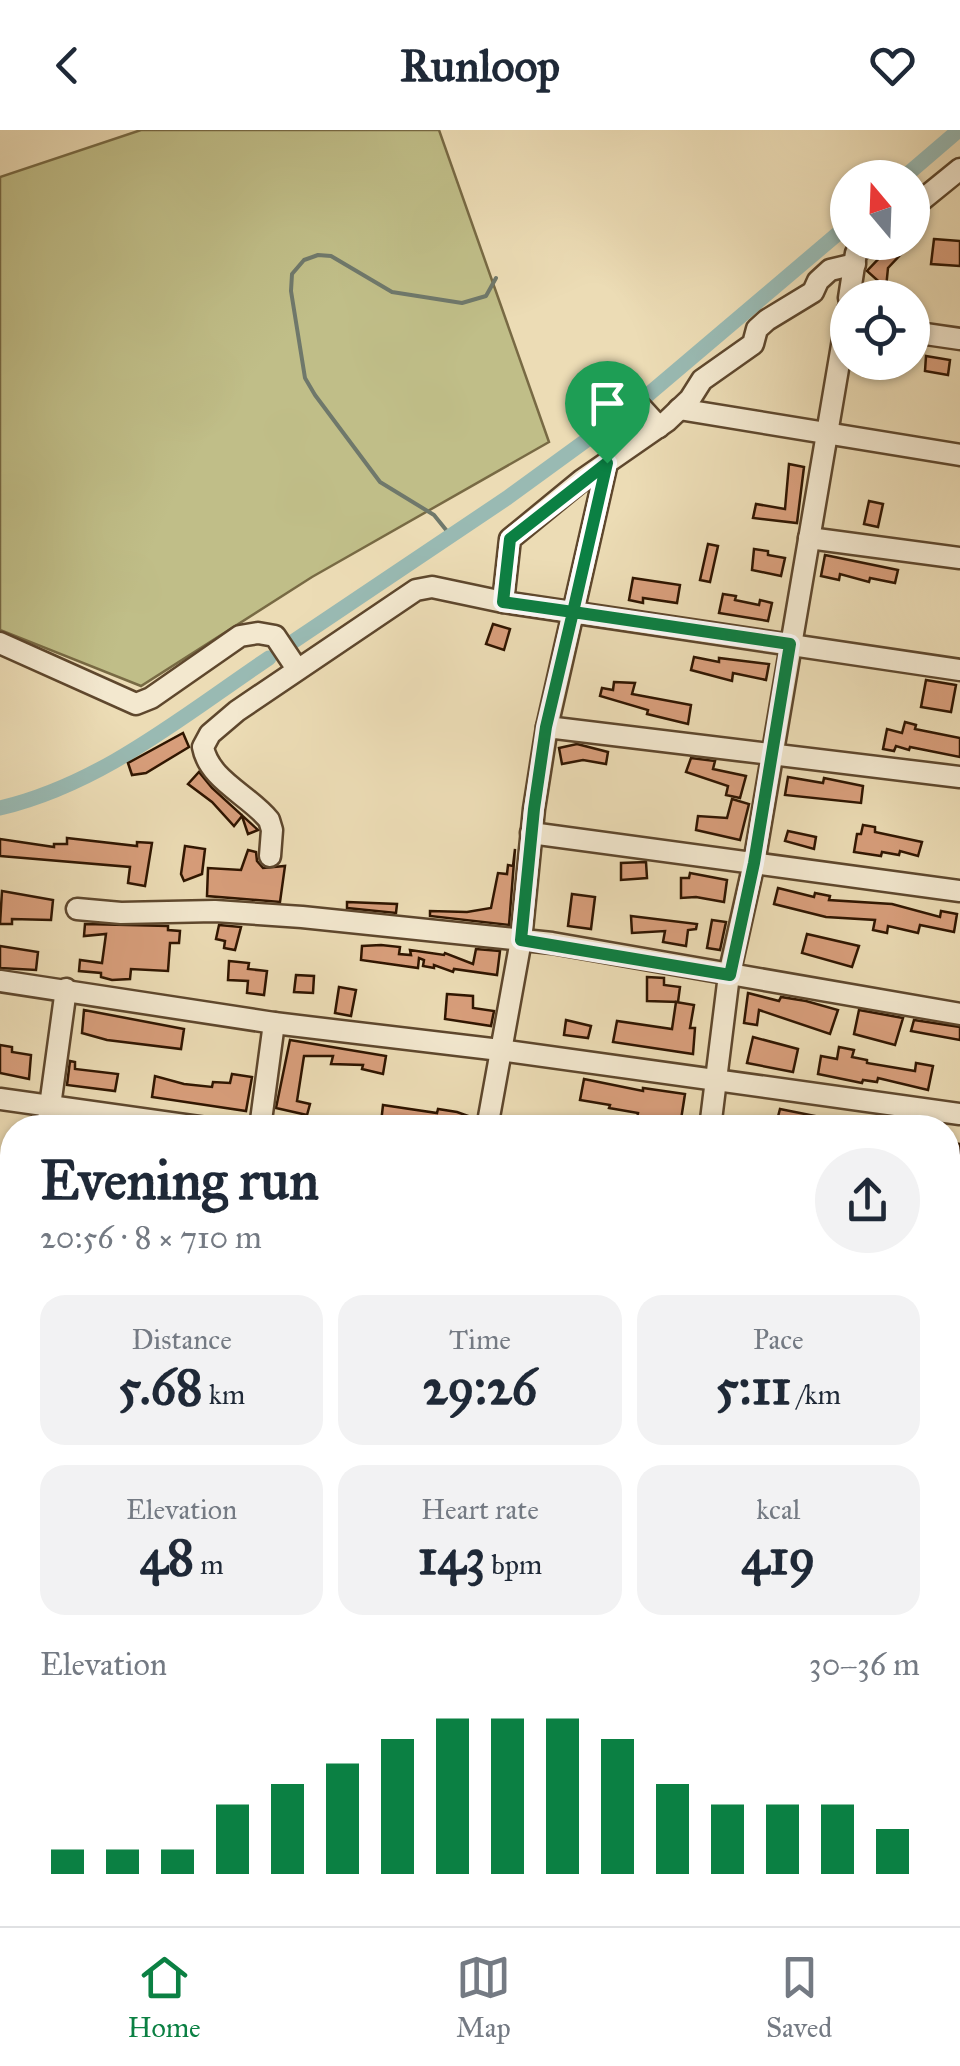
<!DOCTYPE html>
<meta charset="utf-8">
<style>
:root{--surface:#fff;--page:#f2f2f3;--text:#1f2937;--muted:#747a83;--line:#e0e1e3;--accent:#0b8043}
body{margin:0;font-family:"IM FELL Great Primer",serif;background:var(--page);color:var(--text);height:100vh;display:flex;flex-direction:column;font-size:38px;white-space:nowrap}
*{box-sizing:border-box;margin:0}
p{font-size:32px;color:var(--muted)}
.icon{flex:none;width:55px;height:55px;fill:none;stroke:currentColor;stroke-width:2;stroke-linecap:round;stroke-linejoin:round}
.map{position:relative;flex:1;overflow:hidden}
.side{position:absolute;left:0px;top:985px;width:960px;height:812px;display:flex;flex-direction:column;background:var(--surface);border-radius:40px 40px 0 0;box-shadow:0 2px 8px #0004}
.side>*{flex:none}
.needle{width:65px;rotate:341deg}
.fabs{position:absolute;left:830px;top:30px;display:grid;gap:20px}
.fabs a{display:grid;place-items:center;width:100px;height:100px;border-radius:50%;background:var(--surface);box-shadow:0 2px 8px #0004;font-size:50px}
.pin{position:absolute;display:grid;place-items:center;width:85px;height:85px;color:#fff;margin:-102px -42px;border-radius:50% 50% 50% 0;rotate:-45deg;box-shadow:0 0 10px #0007}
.pin .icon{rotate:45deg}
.round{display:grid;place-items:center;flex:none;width:105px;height:105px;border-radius:52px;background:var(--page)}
.head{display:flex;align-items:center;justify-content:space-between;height:170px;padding:0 40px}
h1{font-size:55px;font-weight:700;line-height:75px}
.stats{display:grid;grid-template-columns:repeat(3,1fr);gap:15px;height:170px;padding:10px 40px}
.stats div{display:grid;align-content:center;border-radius:25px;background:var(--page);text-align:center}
.stats b{font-size:50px;font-weight:700}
.stats small{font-size:28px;font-weight:400}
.stats p{font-size:28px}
.chart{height:280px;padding:20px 40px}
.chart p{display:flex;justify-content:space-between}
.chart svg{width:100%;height:180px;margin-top:10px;stroke:var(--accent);stroke-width:6}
header{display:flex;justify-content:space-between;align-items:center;height:130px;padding:0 40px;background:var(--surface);font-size:45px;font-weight:700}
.menu{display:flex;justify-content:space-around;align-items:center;height:140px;border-top:2px solid var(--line);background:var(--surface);font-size:28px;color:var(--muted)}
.menu a{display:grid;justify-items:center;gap:5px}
.menu .current{color:var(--accent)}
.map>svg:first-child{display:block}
.green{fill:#c0be88;stroke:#786a44;stroke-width:2.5}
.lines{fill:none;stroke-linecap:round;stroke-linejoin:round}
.stream{stroke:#6f786b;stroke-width:4}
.canal{stroke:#99bab3;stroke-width:15}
.building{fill:#d89e7b;stroke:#2f1500;stroke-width:2.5}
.minor-casing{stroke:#5e472d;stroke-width:25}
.minor{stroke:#f3e8cf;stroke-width:20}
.route-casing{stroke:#fff;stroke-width:20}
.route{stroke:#0b8043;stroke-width:12}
</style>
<header><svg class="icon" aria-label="back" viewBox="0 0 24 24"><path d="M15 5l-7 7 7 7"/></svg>Runloop<svg class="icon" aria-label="heart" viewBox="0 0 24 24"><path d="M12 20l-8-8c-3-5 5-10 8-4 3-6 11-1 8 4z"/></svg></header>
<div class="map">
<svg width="960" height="1796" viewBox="0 0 960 1796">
<rect width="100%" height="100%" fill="#ecdcb5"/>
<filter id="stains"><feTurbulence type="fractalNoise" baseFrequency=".002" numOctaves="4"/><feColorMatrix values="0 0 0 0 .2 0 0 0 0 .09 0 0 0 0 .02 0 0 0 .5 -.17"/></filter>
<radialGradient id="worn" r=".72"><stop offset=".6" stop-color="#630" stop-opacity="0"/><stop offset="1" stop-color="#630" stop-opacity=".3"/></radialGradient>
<path class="green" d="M141,0H439L549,312L312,447L141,556L0,500V47Z"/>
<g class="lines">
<path class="stream" d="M451,406L434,385L380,352L315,265L305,248L291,161L292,144L304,130L318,125L331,126L392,162L462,173L486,166L496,148"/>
<g class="canal">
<path d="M903,48L959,0"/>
<path d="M294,511L507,368L643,269L848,95"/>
<path d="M0,678C102,654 184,585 269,528"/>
</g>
</g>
<g class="building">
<path d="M934,109L960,111V136L931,134Z"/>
<path d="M883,112H893L903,122L888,138L886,158L867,141L884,123L881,120Z"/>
<path d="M926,226L950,230L948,245L925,241Z"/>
<path d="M789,334L804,337L797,393L753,388L756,374L785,379Z"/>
<path d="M869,371L883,374L878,397L864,394Z"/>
<path d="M708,414L718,416L710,452L700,450Z"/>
<path d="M754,419L768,421V425L785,428L781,446L752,440Z"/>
<path d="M825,425L898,440L895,453L870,448L869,452L840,444L839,450L821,446Z"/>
<path d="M633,448L680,455L677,473L643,468V473L629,470Z"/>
<path d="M723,464L736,466L735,470L759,475L760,470L772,473L768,491L719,483Z"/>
<path d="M493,494L510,499L504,520L486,514Z"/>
<path d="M694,527L719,532V528L769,534L766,550L733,543L732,551L691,540Z"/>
<path d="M926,550L956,555L951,582L921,577Z"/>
<path d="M614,552L635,553L632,564L691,575L688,594L647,584L648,580L600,566L602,558L613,560Z"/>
<path d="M905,592L916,595L915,599L960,608V627L910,617L909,620L896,616L894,621L883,619L887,599L902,603Z"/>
<path d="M183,603L189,617L146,643L132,645L128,633Z"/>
<path d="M577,614L608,622L606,634L583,630L562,634L559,618Z"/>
<path d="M691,628L715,631L713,639L746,646L740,668L726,665L728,656L686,642Z"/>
<path d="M199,642L212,658L258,700L248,704L242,686L234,696L212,672L188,654Z"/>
<path d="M788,647L823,653L824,648L863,656L861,673L785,665Z"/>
<path d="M732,669L749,674L740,710L696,700L698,686L727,688Z"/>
<path d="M863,695L875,697V702L922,712L918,726L900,721L899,725L882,722L881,726L854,722L857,704H861Z"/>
<path d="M788,701L816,707L814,719L785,711Z"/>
<path d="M67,708L137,716V712L152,713L145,756L128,753L130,737L0,726V709L54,717V714H67Z"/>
<path d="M185,716L205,719L202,744L184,751L181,744Z"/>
<path d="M515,719L509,795L430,786V781L467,782L491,778L498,743L507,744L508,735L513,736Z"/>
<path d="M248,720L256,722L257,731L263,738L285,736L280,772L207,766L208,738L241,740Z"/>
<path d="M646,732L647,748L621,750V733Z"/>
<path d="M690,743L727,750L724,772L696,767L681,768V748H689Z"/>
<path d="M778,758L814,767L815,763L830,766L829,770L892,774L940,787L941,781L957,784L954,802L920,795L918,803L888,796L887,803L873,800L875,790L826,787L774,774Z"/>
<path d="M2,761L53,770L51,790L12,789V794H0Z"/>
<path d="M572,764L595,767L591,799L568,796Z"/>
<path d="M347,772L397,774L396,783L347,778Z"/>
<path d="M631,786L697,794L696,799L688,800L686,816L663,812L665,801L632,803Z"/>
<path d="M712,790L726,792L720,820L707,818Z"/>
<path d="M85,794L168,796V800L180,801L179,813H170L168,841L131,839L130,849L112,850L101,847V843L79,841L80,830L102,833L106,804L84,806Z"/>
<path d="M219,795L241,797L235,820L224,818L225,811L216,809Z"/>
<path d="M807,804L859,816L852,837L802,823Z"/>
<path d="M381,815L400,817L399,824L411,825L410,820L444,825L445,823L473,834L476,819L500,821L497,845L454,839L453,842L434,835V838L423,836L424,830L419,828L418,838L361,830L362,816Z"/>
<path d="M0,816L38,822L36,840L0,838Z"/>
<path d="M229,831L249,833L248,839L267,841L264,865L247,863L248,851L228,850Z"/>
<path d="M296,845L314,846L313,863L294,862Z"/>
<path d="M647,847L664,848V855L680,857L678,872L647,871Z"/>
<path d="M339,857L356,860L351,886L335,883Z"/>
<path d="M748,863L779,871L781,867L806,871L838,880L830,904L759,880L757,895L744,893Z"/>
<path d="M447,864L473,866V878L494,881L491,896L445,889Z"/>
<path d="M676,872L694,875L690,898H695L693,924L613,912L617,891L672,899Z"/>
<path d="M84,880L184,899L181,919L107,910L82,903Z"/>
<path d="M859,880L903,888L895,915L854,904Z"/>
<path d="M566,890L591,896L588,908L564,905Z"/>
<path d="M914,890L960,897V910L911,901Z"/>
<path d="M753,907L798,919L793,942L747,933Z"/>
<path d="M290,910L386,926L383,944L362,939L363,935L331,934L333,926H304L297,971L310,974L307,985L276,978Z"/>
<path d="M0,915L12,917V922L31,925L29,949L0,943Z"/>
<path d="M839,917L854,920L852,927L867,930V933L915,941L916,933L933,936L928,960L878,948L877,952L863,950L862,953L818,944L821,926L837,929Z"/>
<path d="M70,931L75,932V939L118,944L115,961L67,955Z"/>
<path d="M232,944L252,947L246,981L152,967L155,946L184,954L212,957L213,952L230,953Z"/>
<path d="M584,949L643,961V958L685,964L680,996L637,988L638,983L609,978L610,975L580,970Z"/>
<path d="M383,975L437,983L438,979L457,982L474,988L472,998H411L381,993Z"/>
<path d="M780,979L850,993V998H775Z"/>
<path d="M948,1012L960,1014L955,1054L960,1055V1077L948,1075Z"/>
<path d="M948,1155L960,1157L953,1191H948Z"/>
<path d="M0,1242L12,1243V1306H0Z"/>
<path d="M755,1785L839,1788V1796H782L755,1788Z"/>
</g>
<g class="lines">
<defs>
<g id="minor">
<path d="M912,78L960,39"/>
<path d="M849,168L856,123L870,112"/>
<path d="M912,202L960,209"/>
<path d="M627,262L659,297"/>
<path d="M679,279L960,325"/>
<path d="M809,408L960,428"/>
<path d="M503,472L510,409L582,350L667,291L690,269L702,250L753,214L757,199L767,190L813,162L818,151L830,140L855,134"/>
<path d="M0,513L136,574L151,568L240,506L258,503L275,506L297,539"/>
<path d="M547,597L607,333"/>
<path d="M531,703L960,761"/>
<path d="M270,726L272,700L269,690C249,665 209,650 203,617L210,604L237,581L416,460L432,457L503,472L960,540"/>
<path d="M77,779L121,783L215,781L302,787L552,813L960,884"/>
<path d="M0,851L274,893L500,920L960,984"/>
<path d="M0,969L206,998"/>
<path d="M47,998L66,859"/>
<path d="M260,998L274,893"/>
<path d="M487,998L521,810L534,679L547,597L960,647"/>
<path d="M710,998L729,845L754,733L848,180"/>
<path d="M0,1083L12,1085"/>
<path d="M8,1207L12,1183"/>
<path d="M948,1207L960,1209"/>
<path d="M0,1335L12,1336"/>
<path d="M948,1408L960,1338"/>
<path d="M0,1434L12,1435"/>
<path d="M0,1549L12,1550"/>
<path d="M0,1647L12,1650"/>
<path d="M0,1774L12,1776"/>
<path d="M82,1785L164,1796"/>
<path d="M201,1796L204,1785"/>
<path d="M586,1796L588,1785"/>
<path d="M875,1796L877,1785"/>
</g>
</defs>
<use href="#minor" class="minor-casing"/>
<use href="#minor" class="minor"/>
</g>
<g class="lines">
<defs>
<path id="route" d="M607,333L510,409L503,472L573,482L546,597L534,679L521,810L730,845L754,733L790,514L573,482L607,333"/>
</defs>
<use href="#route" class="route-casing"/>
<use href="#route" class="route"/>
</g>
<rect width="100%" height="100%" filter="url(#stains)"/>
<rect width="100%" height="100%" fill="url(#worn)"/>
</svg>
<div class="fabs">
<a><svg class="needle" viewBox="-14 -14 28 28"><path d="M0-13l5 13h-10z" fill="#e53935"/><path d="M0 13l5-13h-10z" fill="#747a83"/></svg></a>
<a><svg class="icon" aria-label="locate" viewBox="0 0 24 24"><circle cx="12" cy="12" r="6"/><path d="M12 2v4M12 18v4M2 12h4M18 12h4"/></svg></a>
</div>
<div class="pin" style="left:607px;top:333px;background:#1e9e55"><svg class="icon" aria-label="arrive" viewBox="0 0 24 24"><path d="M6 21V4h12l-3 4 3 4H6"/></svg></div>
<section class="side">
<div class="head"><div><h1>Evening run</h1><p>20:56 · 8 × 710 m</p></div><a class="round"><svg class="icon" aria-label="share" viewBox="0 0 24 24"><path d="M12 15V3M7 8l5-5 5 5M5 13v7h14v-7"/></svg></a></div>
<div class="stats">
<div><p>Distance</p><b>5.68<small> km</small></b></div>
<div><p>Time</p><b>29:26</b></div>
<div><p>Pace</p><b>5:11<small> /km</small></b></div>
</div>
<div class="stats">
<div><p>Elevation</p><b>48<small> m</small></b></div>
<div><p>Heart rate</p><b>143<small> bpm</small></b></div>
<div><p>kcal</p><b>419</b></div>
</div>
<div class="chart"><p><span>Elevation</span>30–36 m</p>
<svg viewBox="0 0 160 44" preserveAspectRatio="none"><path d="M5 44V38M15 44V38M25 44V38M35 44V27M45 44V22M55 44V17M65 44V11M75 44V6M85 44V6M95 44V6M105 44V11M115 44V22M125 44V27M135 44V27M145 44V27M155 44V33"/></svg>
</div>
</section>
</div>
<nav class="menu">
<a class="current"><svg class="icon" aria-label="home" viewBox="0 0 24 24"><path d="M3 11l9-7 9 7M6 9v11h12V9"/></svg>Home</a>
<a><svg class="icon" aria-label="map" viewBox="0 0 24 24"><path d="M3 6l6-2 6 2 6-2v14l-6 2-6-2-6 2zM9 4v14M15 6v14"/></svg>Map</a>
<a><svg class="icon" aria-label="saved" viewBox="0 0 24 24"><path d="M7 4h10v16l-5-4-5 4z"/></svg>Saved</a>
</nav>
